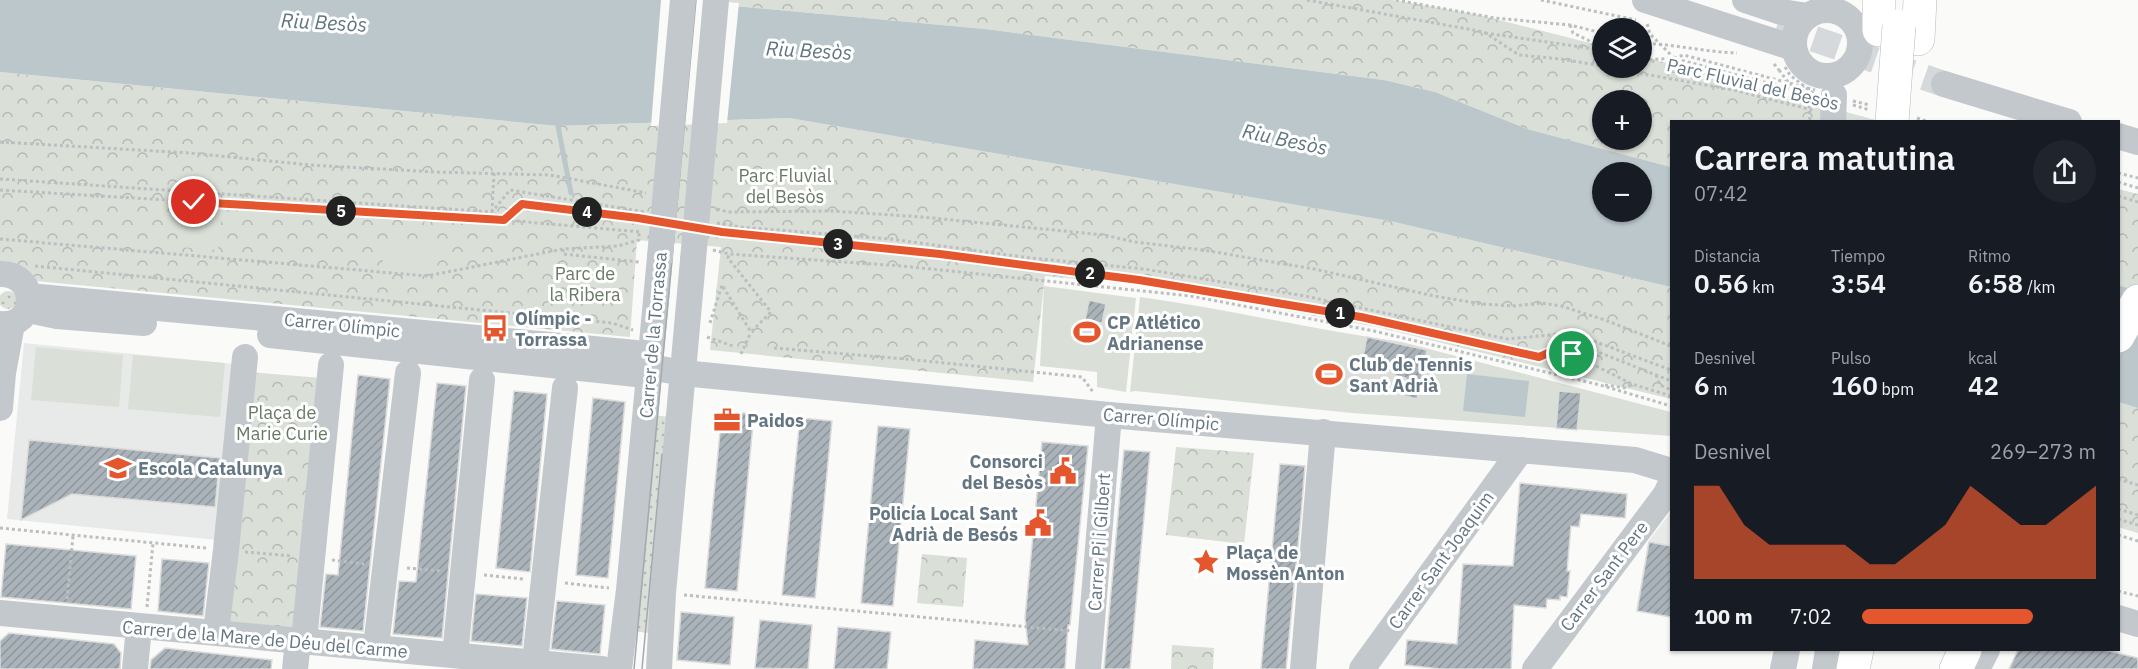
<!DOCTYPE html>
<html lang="es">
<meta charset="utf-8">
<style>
:root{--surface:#171b24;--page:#20242c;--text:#f1f3f6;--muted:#9ea1a6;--accent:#e4572e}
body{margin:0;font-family:"IBM Plex Sans",sans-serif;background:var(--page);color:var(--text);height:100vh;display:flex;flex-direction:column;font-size:22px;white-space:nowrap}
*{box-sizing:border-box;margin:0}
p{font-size:20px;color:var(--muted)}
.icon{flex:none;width:33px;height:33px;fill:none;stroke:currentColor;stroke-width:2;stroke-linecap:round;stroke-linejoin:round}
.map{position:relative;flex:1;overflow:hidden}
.drawer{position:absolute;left:1670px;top:120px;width:450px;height:531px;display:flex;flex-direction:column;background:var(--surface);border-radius:0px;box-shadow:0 2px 4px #0004}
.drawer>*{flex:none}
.fabs{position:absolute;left:1592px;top:18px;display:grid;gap:12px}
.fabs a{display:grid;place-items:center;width:60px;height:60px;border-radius:50%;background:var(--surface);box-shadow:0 2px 4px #0004;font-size:30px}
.pin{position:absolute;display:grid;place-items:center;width:51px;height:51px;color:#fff;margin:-26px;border:3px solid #fff;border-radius:50%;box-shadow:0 2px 6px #0007}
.km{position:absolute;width:30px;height:30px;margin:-15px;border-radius:50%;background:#222;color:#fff;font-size:16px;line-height:30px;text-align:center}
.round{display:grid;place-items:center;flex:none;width:63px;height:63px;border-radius:32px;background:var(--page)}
.head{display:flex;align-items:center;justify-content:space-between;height:102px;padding:0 24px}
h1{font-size:33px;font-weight:600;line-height:45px}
.figures{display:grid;grid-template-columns:repeat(3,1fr);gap:9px;height:102px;padding:6px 24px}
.figures div{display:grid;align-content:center}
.figures b{font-size:26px;font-weight:600}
.figures small{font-size:16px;font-weight:400}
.figures p{font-size:16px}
.chart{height:168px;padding:12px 24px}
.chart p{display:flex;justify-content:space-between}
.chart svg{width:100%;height:108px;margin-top:6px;fill:var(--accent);opacity:.7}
ul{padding:0 24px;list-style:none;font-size:20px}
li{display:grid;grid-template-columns:96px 72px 1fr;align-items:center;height:45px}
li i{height:15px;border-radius:8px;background:var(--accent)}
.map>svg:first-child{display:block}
.built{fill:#e8e9e9}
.grass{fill:url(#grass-dots)}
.park{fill:url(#park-crowns);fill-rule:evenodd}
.pitch{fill:#dadfd7}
.water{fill:#bbc7cb;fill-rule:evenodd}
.pier{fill:#fafaf8}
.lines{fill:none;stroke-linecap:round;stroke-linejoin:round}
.stream{stroke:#bbc7cb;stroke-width:5}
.building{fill:url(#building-hatch);stroke:#dcdcda;stroke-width:1.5}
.minor-tunnel{stroke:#d5d9db;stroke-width:26;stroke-dasharray:26 13;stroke-linecap:butt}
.highway-casing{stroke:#b4b9bd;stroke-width:34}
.path{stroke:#bbbfc2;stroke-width:3;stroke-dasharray:3 3;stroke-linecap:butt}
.minor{stroke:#c3c8cc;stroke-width:26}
.highway{stroke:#fff;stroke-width:33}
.tram{stroke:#a2aab0;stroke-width:1.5}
.highway-bridge-casing{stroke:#b4b9bd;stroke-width:34;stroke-linecap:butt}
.path-bridge{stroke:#bbbfc2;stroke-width:3;stroke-dasharray:3 3;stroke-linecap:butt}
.minor-bridge{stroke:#c3c8cc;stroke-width:26}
.highway-bridge{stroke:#fff;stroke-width:33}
.route-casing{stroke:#fff;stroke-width:12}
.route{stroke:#e4572e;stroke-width:8}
.labels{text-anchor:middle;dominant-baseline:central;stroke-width:6;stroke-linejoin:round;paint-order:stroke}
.street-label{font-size:18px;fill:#657683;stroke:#fff}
.park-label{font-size:18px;fill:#687a64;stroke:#fff}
.poi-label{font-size:18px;font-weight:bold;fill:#657683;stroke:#fff;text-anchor:start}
.water-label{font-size:20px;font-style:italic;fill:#60757c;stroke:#fff}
</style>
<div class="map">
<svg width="2138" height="669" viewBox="0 0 2138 669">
<defs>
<pattern id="grass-dots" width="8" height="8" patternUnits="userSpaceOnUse" patternTransform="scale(1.5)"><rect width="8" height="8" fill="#dadfd7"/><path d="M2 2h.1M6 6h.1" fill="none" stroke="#b4b9b4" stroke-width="1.8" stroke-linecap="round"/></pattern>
<pattern id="park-crowns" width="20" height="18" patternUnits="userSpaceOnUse" patternTransform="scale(1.5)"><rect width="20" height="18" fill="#dadfd7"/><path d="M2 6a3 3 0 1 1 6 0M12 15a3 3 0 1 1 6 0" fill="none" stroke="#b4b9b4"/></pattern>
<pattern id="building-hatch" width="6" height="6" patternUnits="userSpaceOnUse" patternTransform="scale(1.5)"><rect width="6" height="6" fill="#aab3b9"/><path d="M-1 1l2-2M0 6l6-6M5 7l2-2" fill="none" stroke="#8e969c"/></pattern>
</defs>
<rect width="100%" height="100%" fill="#fafaf8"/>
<g class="built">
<path d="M24,343L234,364L218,540L7,519Z"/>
<path d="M1671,512V617L1636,611L1648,542Z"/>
</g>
<g class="grass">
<circle cx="8" cy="300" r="9"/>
<path d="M651,415L672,417L651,633L630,631Z"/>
</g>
<g class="park">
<path d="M668,0H1393L1479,15L1602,46V68H1641V56L1879,121L1671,122V167L1527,129L1435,92L1384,80L985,29ZM1602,100H1641V140H1602Z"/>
<path d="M0,72L558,126L789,118L1390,221L1671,287V399L1377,327L1141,285L1045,276L1033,382L710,350L721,247L637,240L630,337L35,281L0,269Z"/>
<path d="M2118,189L2138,194V291L2118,285Z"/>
<path d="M234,371L334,379L311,630L211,621Z"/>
<path d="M2118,402L2138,408V533L2118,527Z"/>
<path d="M1176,447L1254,453L1244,544L1166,535Z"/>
<path d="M922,554L967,558L963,607L917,603Z"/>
<path d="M1172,645L1214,648L1213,669H1171Z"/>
</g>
<g class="pitch">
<path d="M180,217L221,220L218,250L178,247Z"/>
<path d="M385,240L435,244L433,273L382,269Z"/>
<path d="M1044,286L1136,298L1126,392L1097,387V372L1040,366Z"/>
<path d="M1140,297C1228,309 1314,330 1402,342L1671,412V436L1352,413L1135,391L1130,392Z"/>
<path d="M36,347L123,355L119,407L31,400Z"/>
<path d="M133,355L225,363L220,417L128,409Z"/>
</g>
<g class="water">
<path d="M0,0H668L985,29L1384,80L1435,92L1527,129L1671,167V287L1390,221L789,118L558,126L0,72ZM1602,172H1641V212H1602Z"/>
<path d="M2118,285L2138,291V408L2118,402Z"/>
<path d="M1467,374L1529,381L1525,417L1463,411Z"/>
</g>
<path class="pier" d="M661,0H701L739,3L727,123L651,126Z"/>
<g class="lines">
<path class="stream" d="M557,121L571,193"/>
</g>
<g class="building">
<path d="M1089,300L1106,304L1102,323L1085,320Z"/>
<path d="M1367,337L1427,350L1417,399L1402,395L1406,378L1394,375L1396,364L1363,356Z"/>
<path d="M358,375L390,379L363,631L320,627L326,574L338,575Z"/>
<path d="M437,383L466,386L442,638L393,634L399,581L416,582Z"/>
<path d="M514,391L547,394L530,572L496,568Z"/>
<path d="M1559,391L1581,393L1577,430L1556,428Z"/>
<path d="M593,398L625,402L608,578L576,575Z"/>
<path d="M722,411L754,414L737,591L705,588Z"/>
<path d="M800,418L832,421L815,598L782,595Z"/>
<path d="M878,426L910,429L893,606L861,603Z"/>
<path d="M29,440L220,458L215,507L72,494L21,520Z"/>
<path d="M1042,442L1088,446L1070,625H1068L1065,669H973L975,640L1028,645L1025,618Z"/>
<path d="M1124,450L1150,452L1130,669H1104Z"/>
<path d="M1280,464L1305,466L1301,515L1286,669H1261Z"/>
<path d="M1520,483L1627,494L1625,518L1581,514L1579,527L1571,526L1567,571H1570L1567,597L1560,596V600L1547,599L1546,608L1514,605L1511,669H1441L1405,665L1407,640L1457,644L1463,564L1513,566Z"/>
<path d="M1649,542L1671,546V617L1637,611Z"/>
<path d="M6,544L136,556L131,609L1,597Z"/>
<path d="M162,559L209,563L203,616L158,611Z"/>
<path d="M476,594L527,598L522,646L471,641Z"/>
<path d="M557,601L605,605L600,654L551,649Z"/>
<path d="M681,612L734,617L730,665L677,660Z"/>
<path d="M760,620L812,625L808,669L755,668Z"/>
<path d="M838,627L891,632L887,669H834Z"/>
<path d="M9,633L114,644L121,653L120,669H0V641Z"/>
<path d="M165,648L272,660L271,669H150L151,660Z"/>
<path d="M2018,650H2105L2138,658V669H2009Z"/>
</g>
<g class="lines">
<path class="minor-tunnel" d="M1777,26L1944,84"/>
<defs>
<g id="highway">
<path d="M1879,0V30"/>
<path d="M1918,39L1920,0"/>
<path d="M2118,336L2138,301"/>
<path d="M1853,669L1857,650"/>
<path d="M1956,669L1965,650"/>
</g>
</defs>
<use href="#highway" class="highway-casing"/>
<g class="path">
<path d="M1307,0L1484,32L1519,55L1561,59L1602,66"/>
<path d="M1396,0L1495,18L1570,25L1602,33"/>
<path d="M1541,0L1636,20"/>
<path d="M1570,25L1573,33L1588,40L1597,48"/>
<path d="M1485,33L1602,50"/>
<path d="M1641,43C1673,44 1705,52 1737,53"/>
<path d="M1641,53L1646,60L1674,58L1650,34L1647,23"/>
<path d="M1674,58L1684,55L1815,90"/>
<path d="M1676,59L1814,95"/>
<path d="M1774,64L1779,70"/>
<path d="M1610,68L1734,90L1812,110"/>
<path d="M1853,101L1870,105"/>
<path d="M1853,105L1870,110"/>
<path d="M1917,118L1929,122"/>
<path d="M0,142L190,153L310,165L435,172L550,175L646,193"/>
<path d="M494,173L492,212L504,220L642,232"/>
<path d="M2118,173L2138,178"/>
<path d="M0,179L492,212L510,190L645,212"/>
<path d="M2118,182L2138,188"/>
<path d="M0,190L504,220L522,204L644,219"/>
<path d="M2118,196L2138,202"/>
<path d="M717,209L728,212L832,211L922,217L1104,235L1135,242L1203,250L1314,269L1434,296L1482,304L1513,306L1541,303L1561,306L1605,320L1671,346"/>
<path d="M717,223L741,227L890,239L1031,258L1144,269L1305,296L1507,339L1572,333L1671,370"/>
<path d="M715,231L940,254L1139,280L1361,317L1539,357L1573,342L1671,381"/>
<path d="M0,239L427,276L563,249L618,246L639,240V231"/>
<path d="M563,249V254L639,262"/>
<path d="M713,250L729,254L902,266L1191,296L1374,331L1600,385L1671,406"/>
<path d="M35,266L612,323L633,330"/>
<path d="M710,323L722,285L751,332L771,312L728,258L729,254"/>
<path d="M1572,333V354L1632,384L1671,396"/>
<path d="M707,337L733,346"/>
<path d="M774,348L906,359L1082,377L1093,392"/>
<path d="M741,354L751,332"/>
<path d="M1656,375L1660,385L1671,390"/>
<path d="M1605,385L1626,388L1632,384"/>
<path d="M2118,479L2138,485"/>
<path d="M2118,509L2138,515"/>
<path d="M2118,519L2138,525"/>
<path d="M0,528L206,548"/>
<path d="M2118,535L2138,541"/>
<path d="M245,552L293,556"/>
<path d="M332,560L364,564"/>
<path d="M407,568L442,571"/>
<path d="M484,575L523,579"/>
<path d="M565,583L609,588"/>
<path d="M2118,591L2138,596"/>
<path d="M684,595L1072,631"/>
<path d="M67,599L73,536"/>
<path d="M147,607L153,543"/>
</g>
<g class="minor">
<path d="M1645,0L1794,48"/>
<path d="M1745,0L1781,12L1808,16"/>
<circle cx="1827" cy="43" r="33"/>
<path d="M1944,84L2069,122"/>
<path d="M2118,136L2138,142"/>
<path d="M0,274C38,273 39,327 0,324"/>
<path d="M29,296L636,353L650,367L683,373L1109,415L1635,460L1671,471"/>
<path d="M28,310L57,316L144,323"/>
<path d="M270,335L636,374L650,367"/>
<path d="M0,408L3,373L12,324"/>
<path d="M0,613L602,669"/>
<path d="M2118,618L2138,624"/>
<path d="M217,623L226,550L245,357"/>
<path d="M305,631L331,365"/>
<path d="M377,638L408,373"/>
<path d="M456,645L482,380"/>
<path d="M536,652L565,388"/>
<path d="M135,669L139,627"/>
<path d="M295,669L298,641"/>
<path d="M619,669L629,590L660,257"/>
<path d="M659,669L663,593L693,260"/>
<path d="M1088,669L1109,415"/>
<path d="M1303,669L1323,432"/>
<path d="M1362,669L1521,450"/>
<path d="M1535,669L1666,494L1671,483"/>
<path d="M1783,669L1787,650"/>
<path d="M1825,669L1828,650"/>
<path d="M1977,669L1987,650"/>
</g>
<use href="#highway" class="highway"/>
<g class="tram">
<path d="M634,669C654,446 676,223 696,0"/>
<path d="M642,669L662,454"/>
</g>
<defs>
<path id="highway-bridge" d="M1892,122L1899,26"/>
</defs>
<use href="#highway-bridge" class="highway-bridge-casing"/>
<g class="path-bridge">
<path d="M1785,67L1790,75L1814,94"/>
<path d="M1779,70L1788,82L1809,99L1810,122"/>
</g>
<g class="minor-bridge">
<path d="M1833,122L1834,95"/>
<path d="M660,257L683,0"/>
<path d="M693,260L716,0"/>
</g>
<use href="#highway-bridge" class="highway-bridge"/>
</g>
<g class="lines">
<defs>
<path id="route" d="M194,202L504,220L522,204L638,218L722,232L940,254L1139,280L1361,317L1539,357L1573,342L1572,354"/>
</defs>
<use href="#route" class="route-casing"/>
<use href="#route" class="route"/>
</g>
<defs>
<symbol id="bus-bare" viewBox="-9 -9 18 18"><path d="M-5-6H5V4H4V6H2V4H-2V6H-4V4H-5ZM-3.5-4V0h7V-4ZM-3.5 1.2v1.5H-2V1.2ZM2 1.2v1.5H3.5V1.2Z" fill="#e4572e" stroke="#fff" stroke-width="2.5" paint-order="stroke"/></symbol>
<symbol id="stadium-bare" viewBox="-9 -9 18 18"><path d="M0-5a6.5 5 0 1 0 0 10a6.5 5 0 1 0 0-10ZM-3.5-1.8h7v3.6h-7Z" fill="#e4572e" stroke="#fff" stroke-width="2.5" paint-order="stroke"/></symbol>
<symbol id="office-bare" viewBox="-9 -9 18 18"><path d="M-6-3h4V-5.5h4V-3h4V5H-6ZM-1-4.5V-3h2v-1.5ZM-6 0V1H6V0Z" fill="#e4572e" stroke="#fff" stroke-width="2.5" paint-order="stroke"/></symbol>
<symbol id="school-bare" viewBox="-9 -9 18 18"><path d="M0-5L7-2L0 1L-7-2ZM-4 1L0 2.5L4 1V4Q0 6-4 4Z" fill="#e4572e" stroke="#fff" stroke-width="2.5" paint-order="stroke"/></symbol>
<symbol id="civic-bare" viewBox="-9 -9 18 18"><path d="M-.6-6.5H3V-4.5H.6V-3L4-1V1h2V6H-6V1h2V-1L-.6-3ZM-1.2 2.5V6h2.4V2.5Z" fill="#e4572e" stroke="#fff" stroke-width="2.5" paint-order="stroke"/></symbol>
<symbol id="sight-bare" viewBox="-9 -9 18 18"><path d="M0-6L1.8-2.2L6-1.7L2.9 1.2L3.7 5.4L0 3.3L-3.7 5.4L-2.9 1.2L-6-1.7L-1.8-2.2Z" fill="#e4572e" stroke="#fff" stroke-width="2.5" paint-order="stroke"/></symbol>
</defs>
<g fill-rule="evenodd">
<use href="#bus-bare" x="476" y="309" width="38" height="38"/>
<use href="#stadium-bare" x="1068" y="313" width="38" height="38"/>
<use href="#stadium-bare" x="1310" y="355" width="38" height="38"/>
<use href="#office-bare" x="708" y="401" width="38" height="38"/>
<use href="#school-bare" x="99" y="449" width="38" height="38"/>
<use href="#civic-bare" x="1044" y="452" width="38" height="38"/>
<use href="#civic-bare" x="1019" y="504" width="38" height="38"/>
<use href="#sight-bare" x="1187" y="543" width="38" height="38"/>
</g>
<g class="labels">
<g class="street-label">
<text transform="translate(1753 84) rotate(13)">Parc Fluvial del Besòs</text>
<text transform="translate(342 325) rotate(6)">Carrer Olímpic</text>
<text transform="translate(653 335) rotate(-85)">Carrer de la Torrassa</text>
<text transform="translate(1161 419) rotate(5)">Carrer Olímpic</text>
<text transform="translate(1099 542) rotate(-86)">Carrer Pi i Gilbert</text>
<text transform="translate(1441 560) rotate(-54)">Carrer Sant Joaquim</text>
<text transform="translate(1604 576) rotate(-53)">Carrer Sant Pere</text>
<text transform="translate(265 639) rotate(5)">Carrer de la Mare de Déu del Carme</text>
</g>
<g class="park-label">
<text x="785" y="175">Parc Fluvial<tspan x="785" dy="21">del Besòs</tspan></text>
<text x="585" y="273">Parc de<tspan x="585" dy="21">la Ribera</tspan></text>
<text x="282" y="412">Plaça de<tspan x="282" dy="21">Marie Curie</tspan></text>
</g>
<g class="poi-label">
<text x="515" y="318">Olímpic -<tspan x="515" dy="21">Torrassa</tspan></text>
<text x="1107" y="322">CP Atlético<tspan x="1107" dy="21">Adrianense</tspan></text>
<text x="1349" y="364">Club de Tennis<tspan x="1349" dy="21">Sant Adrià</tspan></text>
<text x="747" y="420">Paidos</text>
<text x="1043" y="461" text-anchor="end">Consorci<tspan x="1043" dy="21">del Besòs</tspan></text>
<text x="138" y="468">Escola Catalunya</text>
<text x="1018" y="513" text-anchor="end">Policía Local Sant<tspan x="1018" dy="21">Adrià de Besós</tspan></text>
<text x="1226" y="552">Plaça de<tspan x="1226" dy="21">Mossèn Anton</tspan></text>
</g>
<g class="water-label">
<text transform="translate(324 22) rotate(3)">Riu Besòs</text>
<text transform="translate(809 50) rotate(3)">Riu Besòs</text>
<text transform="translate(1285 139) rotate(12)">Riu Besòs</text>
</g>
</g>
</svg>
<div class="fabs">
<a><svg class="icon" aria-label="layers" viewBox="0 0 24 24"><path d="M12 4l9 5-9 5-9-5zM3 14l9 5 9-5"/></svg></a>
<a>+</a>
<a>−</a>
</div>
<div class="pin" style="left:1572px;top:354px;background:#1e9e55"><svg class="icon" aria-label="arrive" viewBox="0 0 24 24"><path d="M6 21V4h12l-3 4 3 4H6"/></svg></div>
<div class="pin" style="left:194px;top:202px;background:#d93025"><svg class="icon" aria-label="check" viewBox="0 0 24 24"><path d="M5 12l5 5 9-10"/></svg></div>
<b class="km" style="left:1340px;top:313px">1</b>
<b class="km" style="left:1090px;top:273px">2</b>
<b class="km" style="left:838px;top:244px">3</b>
<b class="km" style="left:587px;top:212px">4</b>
<b class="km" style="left:341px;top:211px">5</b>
<section class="drawer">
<div class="head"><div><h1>Carrera matutina</h1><p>07:42</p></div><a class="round"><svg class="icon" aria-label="share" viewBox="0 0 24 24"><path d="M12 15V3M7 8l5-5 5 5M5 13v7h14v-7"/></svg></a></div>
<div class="figures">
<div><p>Distancia</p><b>0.56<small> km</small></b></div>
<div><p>Tiempo</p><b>3:54</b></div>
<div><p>Ritmo</p><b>6:58<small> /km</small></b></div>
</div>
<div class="figures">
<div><p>Desnivel</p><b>6<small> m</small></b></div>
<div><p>Pulso</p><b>160<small> bpm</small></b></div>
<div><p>kcal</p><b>42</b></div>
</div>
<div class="chart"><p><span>Desnivel</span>269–273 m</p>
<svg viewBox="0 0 160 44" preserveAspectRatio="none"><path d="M0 44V6L10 6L20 22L30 30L40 30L50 30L60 30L70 38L80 38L90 30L100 22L110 6L120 14L130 22L140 22L150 14L160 6V44z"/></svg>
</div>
<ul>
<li><b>100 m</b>7:02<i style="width:73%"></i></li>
</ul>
</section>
</div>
